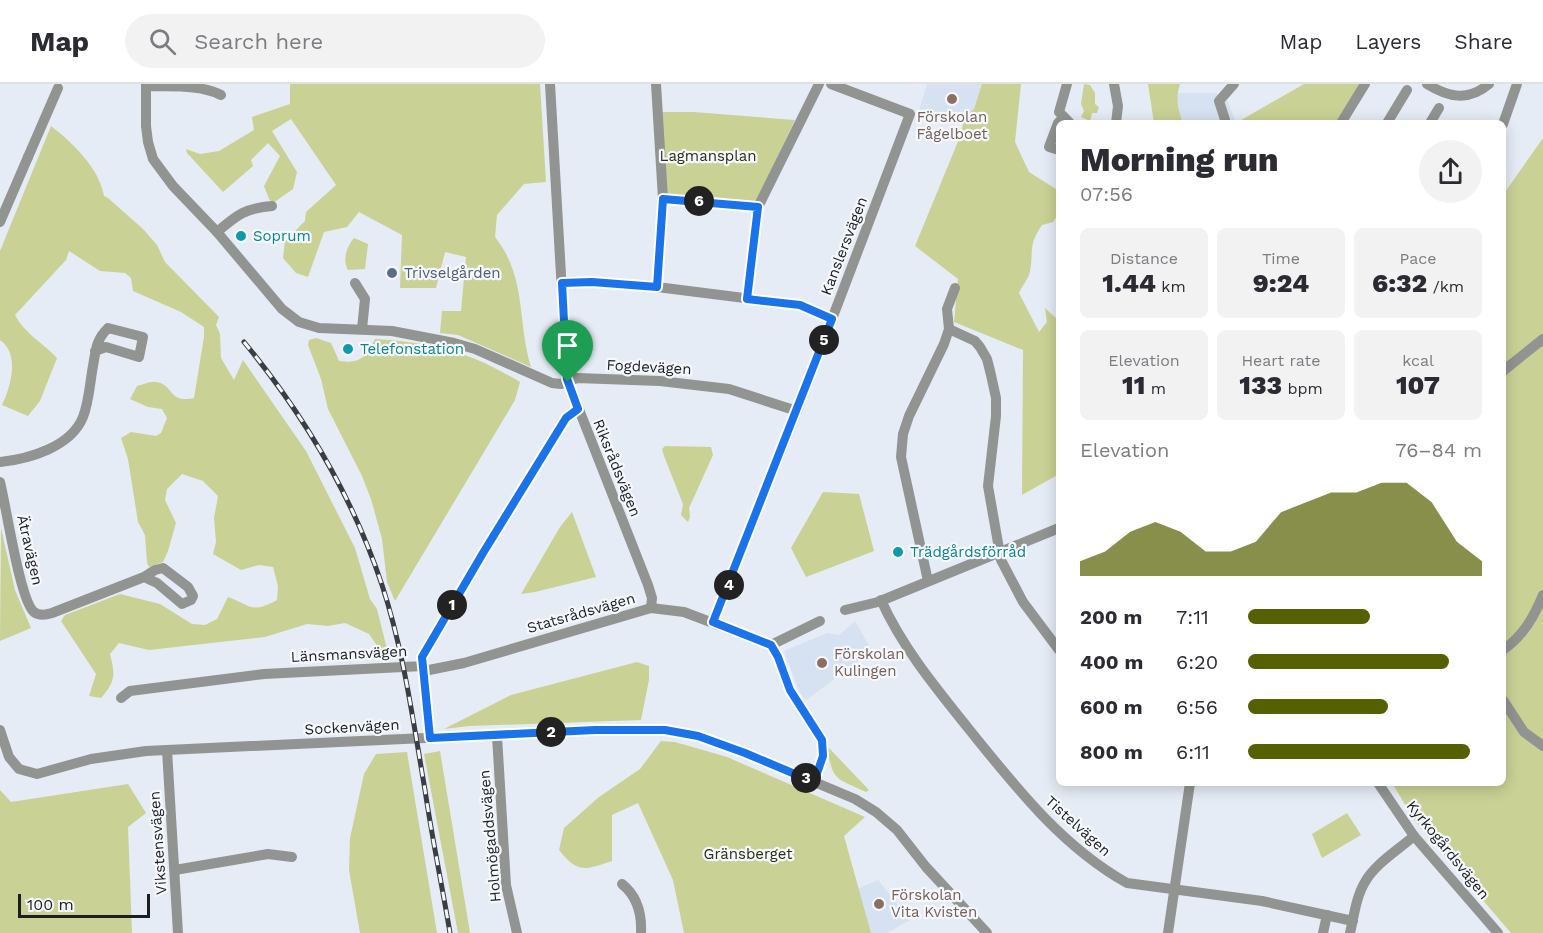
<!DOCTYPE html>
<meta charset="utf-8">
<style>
:root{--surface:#fff;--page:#f2f2f3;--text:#2b2b33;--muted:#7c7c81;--line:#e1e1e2;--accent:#556000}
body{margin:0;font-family:"Work Sans",sans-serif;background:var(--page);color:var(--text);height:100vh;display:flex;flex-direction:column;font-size:22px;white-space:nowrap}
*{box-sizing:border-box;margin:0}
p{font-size:20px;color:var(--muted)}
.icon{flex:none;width:33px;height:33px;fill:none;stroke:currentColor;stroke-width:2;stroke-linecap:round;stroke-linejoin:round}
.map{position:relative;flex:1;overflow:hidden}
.side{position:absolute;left:1056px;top:36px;width:450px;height:666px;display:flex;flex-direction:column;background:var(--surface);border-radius:9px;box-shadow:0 3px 15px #0003}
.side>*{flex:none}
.scale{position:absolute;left:18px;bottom:15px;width:132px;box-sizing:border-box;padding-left:6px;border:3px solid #1c1e21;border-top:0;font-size:16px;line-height:21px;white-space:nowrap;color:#1c1e21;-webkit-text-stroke:4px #f5f9fe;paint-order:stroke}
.pin{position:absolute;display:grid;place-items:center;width:51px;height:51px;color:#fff;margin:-62px -26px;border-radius:50% 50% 50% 0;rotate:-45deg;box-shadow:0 0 6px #0007}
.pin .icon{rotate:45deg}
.km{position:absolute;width:30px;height:30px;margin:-15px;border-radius:50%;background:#222;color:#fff;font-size:16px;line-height:30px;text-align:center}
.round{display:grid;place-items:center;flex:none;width:63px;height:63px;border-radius:32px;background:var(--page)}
.summary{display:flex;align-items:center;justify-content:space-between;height:102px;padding:0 24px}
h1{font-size:33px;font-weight:800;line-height:45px}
.metrics{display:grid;grid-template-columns:repeat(3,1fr);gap:9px;height:102px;padding:6px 24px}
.metrics div{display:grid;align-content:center;border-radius:9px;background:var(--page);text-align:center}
.metrics b{font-size:26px;font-weight:800}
.metrics small{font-size:16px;font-weight:400}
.metrics p{font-size:16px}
.chart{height:168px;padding:12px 24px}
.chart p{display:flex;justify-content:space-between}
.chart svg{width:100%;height:108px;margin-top:6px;fill:var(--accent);opacity:.7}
ul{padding:0 24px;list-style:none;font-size:20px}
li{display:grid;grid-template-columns:96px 72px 1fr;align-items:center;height:45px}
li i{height:15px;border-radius:8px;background:var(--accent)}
header{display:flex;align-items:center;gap:36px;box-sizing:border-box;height:84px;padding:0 30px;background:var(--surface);border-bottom:2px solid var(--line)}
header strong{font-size:28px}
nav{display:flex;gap:33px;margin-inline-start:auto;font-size:21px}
.search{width:420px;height:54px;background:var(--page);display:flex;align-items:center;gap:15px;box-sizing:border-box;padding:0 21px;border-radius:33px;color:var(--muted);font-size:22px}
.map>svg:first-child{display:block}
.built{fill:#d6e2f1}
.green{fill:#c9d195}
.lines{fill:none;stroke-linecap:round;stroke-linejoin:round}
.minor{stroke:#919491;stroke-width:10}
.rail-casing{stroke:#3a3d41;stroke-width:5}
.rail{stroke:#f5f9fe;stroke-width:3;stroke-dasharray:9;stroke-linecap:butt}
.minor-bridge{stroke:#919491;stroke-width:10}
.route-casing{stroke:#fff;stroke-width:12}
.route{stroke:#1a73e8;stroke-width:8}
.education-dot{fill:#8d6e63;stroke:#f5f9fe;stroke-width:2}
.culture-dot{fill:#0f9aa8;stroke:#f5f9fe;stroke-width:2}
.service-dot{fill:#5c6f8a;stroke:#f5f9fe;stroke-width:2}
.labels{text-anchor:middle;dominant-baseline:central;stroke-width:4.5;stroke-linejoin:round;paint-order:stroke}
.education-label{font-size:15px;fill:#785e54;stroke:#f5f9fe;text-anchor:start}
.park-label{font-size:15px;fill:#2b2e0f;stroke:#f5f9fe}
.culture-label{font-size:15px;fill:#0d838f;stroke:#f5f9fe;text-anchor:start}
.street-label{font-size:15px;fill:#1c1e21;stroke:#f5f9fe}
.service-label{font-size:15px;fill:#4e5e75;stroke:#f5f9fe;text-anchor:start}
</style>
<header>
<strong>Map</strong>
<div class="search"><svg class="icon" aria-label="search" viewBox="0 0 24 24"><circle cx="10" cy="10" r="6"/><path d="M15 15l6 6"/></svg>Search here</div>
<nav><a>Map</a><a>Layers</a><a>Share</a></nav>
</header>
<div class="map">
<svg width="1543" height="849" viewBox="0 0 1543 849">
<rect width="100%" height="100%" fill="#e5ecf5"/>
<g class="built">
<path d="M927,0H982L978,36L918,30Z"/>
<path d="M1177,9H1216L1228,18L1236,39H1183L1177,23Z"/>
<path d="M855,537L872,567L806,616L799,607L784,567L827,549L839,551Z"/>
<path d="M878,796L910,836L887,849H869L857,805Z"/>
</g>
<g class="green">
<path d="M290,0H540L546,98L524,100L497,131L495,153C527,193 517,237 531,283L458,251L440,249L442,227H461L466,173L445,168L436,204H400L402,151L359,128L347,143L324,148L308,193L296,189L283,174L285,157L305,137L306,128L336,101L291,35L272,47L297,88L293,105L273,119L269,115L264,102L280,72L268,59L251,76L253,82L223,108L187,69L186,65L200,70L219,67L254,46L252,33L290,20Z"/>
<path d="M982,0H1021L1015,58L1029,88L1059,107V129L1053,138L1042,141C1028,162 1034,165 1030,187C1029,194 1022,202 1019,209L1039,248L1047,238L1045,224L1059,237V390L1022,411L1023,266L954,238L958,195L915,162L959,55L965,33L974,25Z"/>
<path d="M1084,0L1090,1L1095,9V20L1099,23L1097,29H1092L1090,37L1081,33L1084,27L1081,20Z"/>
<path d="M1148,0H1180C1175,15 1178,25 1183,39H1154Z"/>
<path d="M1304,0H1362L1336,39H1236Z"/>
<path d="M660,28H693L795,36L757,116L755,118L668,111L666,109Z"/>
<path d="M51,42C72,58 100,85 104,112L108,114L143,145L157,161L165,178L219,233L216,241L220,250L221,274L234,296L243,276L306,367L355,464L370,515L377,525L389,573L382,569L369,550L345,539L328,542L307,540L265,553L149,566L119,559L110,570C115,590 116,597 101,614L89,612L96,590L61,537L65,531L120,510L160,520L192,540L205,541L217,535L228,513C252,522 251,530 277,516L278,502L273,483L259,481L241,486L213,470L216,458L214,434L218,412L203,397L182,390L167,405L165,416L176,439L168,467L163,478L149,483L147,479L145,451L138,438L128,375L121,354L131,348L156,352L161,349L167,334L162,325L148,323L130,315L137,302C142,301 151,297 156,298C174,300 168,320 194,314L204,253V243L181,228L133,207L131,194L125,189L100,187L69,167L66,176L15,231C24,249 43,259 57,274L40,317L28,332L2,321C11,302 20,270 0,256V167Z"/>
<path d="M1543,54V849H1511L1415,737L1392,699H1503V111Z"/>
<path d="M354,154L368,160L365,185L348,186C342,176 347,162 354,154Z"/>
<path d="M316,254L331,259L339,277C361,280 365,273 375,255C435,259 468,267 520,298L515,316L395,517L387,498L382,455L371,415L362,392L328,325L321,295L308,261L309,256Z"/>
<path d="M665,362L711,363L713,371L689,424L690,433L688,438L681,431L683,420L664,372L662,365Z"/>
<path d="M823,408L859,410L874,467L806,493L791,464Z"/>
<path d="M572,428L596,493L535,508L521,510L560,443Z"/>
<path d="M1,444L15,506L31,544L0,557Z"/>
<path d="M637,578L649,582V596L641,636L469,642L444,645L511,611Z"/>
<path d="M661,657L675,658L727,673L865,733L844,752L871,849H684L673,796L638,719L612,731V777C585,786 578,790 559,766L564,744L599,713L640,685Z"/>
<path d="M827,662L869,706L866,708C836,694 832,697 827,662Z"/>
<path d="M440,667L470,849H458L424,670Z"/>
<path d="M407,668L437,849H360L349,786L350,754L364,690L376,670Z"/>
<path d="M128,700L146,729L128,743L132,849H0V706L11,718Z"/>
<path d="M1347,729L1361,751L1322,774L1312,750Z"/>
</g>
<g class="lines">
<g class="minor">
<path d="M146,0V42L148,58L153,75L173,102L217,148L282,225L299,238L319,244L392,247L454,259L475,265L552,299L561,300L577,294L660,297L729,305L797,327"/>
<path d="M550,0L567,295L648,501L652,514L651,524"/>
<path d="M656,0L663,115L657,203"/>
<path d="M1067,0L1059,28L1070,39"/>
<path d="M1114,0L1118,22L1116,39"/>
<path d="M1427,0C1448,13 1468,18 1489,0"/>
<path d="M146,2C170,3 200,0 221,11"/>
<path d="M1226,39L1219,17L1234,0"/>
<path d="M1341,39L1365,0"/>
<path d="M1387,39L1407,6"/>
<path d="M1430,39L1439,24"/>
<path d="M1503,40L1517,0"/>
<path d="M1059,66L1049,63L1058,39L1064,33"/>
<path d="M663,115L758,123"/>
<path d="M0,138L28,73"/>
<path d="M217,148C237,131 245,124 272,122"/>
<path d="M355,199L365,215L362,245"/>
<path d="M562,199L592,198L657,203L800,221L833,235"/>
<path d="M747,215L758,123L819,0"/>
<path d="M949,245L975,257L980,263L987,275L991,291L996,314V332L988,402L1001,476L1023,518L1059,566"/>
<path d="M1503,287L1543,255"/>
<path d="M0,378C29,375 71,363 83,333C89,318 90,298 93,282C96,265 96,256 108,244L143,253L139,273L106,263L95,267"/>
<path d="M0,398C6,421 20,517 34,528C39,532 46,531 52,529L144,493L157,499L182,520L191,516L193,512L188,503L163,484L155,486L144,493"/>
<path d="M928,497L901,373L903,350L909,332L944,260L949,245L947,225L955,204"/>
<path d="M881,516C902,563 936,604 968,644C1015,702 1061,762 1127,799L1262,817L1353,837"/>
<path d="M845,526L878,518L1059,444"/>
<path d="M713,538L797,327L910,30L831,0"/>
<path d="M771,561L820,537"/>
<path d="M1503,566C1523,552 1534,533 1543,511"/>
<path d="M423,583L430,654"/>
<path d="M424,587L464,579L651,524L684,528L771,561L778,573L790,606L823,656V672L814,698"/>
<path d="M121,614L130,607L264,590L423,582L422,573L483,469L566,334L578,325"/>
<path d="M1503,616L1524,648L1543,662"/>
<path d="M0,646L9,673L19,685L37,690L91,675L146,667L595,646H665L698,652L745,669L855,715L876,728L897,746L926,783L987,849"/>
<path d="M497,652L506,801L517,849"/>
<path d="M167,666L178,849"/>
<path d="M1378,699L1414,752L1498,849"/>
<path d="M175,786L268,770L292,773"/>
<path d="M622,800C637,812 642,829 641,849"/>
<path d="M1168,849L1190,699"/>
<path d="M1323,849L1327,831"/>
<path d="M1350,849C1354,832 1356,813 1365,798C1375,780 1398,766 1414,752"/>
</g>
<defs>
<path id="rail" d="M244,258C304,331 352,411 382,501C404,568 413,637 425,706C432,754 442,801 450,849"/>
</defs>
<use href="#rail" class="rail-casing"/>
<use href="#rail" class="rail"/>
<path class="minor-bridge" d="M28,73L58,4"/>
</g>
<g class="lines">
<defs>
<path id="route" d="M663,115L758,123L747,215L800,221L832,235L713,538L771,561L778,573L790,606L822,656L823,672L814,698L745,669L698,652L665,646H595L430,654L422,573L483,469L566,334L578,325L567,295L562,199L592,198L657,203Z"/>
</defs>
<use href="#route" class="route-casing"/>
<use href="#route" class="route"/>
</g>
<g class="education-dot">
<circle cx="952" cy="15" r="6"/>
<circle cx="822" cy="579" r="6"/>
<circle cx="879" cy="820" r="6"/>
</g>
<g class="culture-dot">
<circle cx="241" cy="152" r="6"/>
<circle cx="348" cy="265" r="6"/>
<circle cx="898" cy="468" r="6"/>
</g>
<circle class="service-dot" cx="392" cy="189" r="6"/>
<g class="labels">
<g class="education-label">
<text x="952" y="33" text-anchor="middle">Förskolan<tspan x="952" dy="17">Fågelboet</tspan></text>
<text x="834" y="570">Förskolan<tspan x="834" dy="17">Kulingen</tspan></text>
<text x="891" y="811">Förskolan<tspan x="891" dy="17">Vita Kvisten</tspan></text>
</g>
<g class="park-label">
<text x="708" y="72">Lagmansplan</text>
<text x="748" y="770">Gränsberget</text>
</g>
<g class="culture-label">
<text x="253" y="152">Soprum</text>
<text x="360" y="265">Telefonstation</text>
<text x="910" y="468">Trädgårdsförråd</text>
</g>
<g class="street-label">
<text transform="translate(844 162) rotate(-69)">Kanslersvägen</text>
<text transform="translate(649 283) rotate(3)">Fogdevägen</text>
<text transform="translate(617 384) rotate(68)">Riksrådsvägen</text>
<text transform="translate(30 466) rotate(77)">Ätravägen</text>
<text transform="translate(581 529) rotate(-16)">Statsrådsvägen</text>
<text transform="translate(349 570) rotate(-3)">Länsmansvägen</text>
<text transform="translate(352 643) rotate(-3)">Sockenvägen</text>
<text transform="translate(1078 742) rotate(42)">Tistelvägen</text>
<text transform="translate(490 752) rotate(-95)">Holmögaddsvägen</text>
<text transform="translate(158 759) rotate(-94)">Vikstensvägen</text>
<text transform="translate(1448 766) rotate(51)">Kyrkogårdsvägen</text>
</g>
<g class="service-label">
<text x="404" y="189">Trivselgården</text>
</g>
</g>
</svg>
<div class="scale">100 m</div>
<div class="pin" style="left:568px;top:298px;background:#1e9e55"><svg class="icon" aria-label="arrive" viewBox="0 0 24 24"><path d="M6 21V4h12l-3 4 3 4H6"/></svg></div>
<b class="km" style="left:452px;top:521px">1</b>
<b class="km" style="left:551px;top:648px">2</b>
<b class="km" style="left:806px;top:694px">3</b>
<b class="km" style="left:729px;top:501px">4</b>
<b class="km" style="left:824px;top:256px">5</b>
<b class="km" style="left:699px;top:117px">6</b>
<section class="side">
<div class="summary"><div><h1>Morning run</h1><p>07:56</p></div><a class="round"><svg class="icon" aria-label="share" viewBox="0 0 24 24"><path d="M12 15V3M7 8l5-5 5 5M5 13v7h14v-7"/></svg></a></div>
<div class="metrics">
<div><p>Distance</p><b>1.44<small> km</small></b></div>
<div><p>Time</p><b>9:24</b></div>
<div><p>Pace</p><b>6:32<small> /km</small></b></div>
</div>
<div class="metrics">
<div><p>Elevation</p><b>11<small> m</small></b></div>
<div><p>Heart rate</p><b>133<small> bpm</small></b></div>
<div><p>kcal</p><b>107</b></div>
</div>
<div class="chart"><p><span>Elevation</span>76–84 m</p>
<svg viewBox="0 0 160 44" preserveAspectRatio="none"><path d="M0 44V38L10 34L20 26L30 22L40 26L50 34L60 34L70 30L80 18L90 14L100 10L110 10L120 6L130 6L140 14L150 30L160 38V44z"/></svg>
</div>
<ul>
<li><b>200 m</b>7:11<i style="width:52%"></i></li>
<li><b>400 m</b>6:20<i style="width:86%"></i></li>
<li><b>600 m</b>6:56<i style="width:60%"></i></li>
<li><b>800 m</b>6:11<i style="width:95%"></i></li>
</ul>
</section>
</div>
